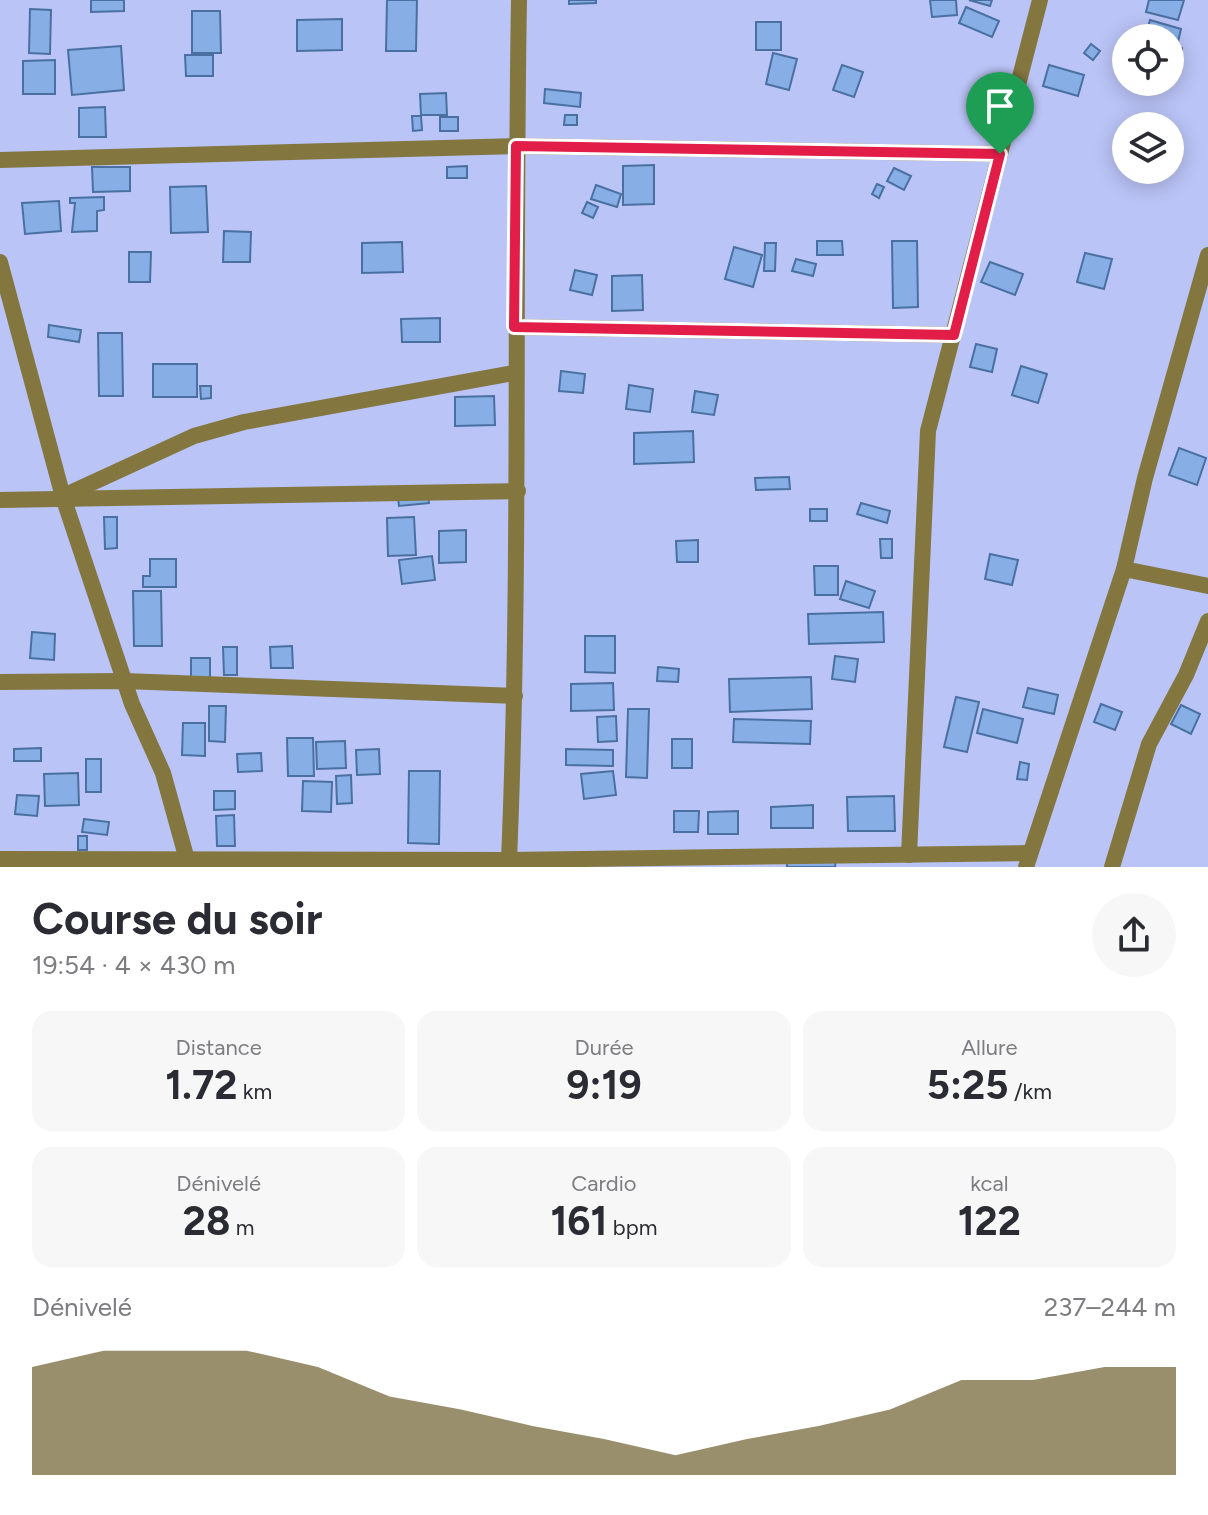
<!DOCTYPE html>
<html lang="fr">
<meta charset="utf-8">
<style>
:root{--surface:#fff;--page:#f7f7f7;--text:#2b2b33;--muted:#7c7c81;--accent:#6e612e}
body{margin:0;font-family:Figtree,sans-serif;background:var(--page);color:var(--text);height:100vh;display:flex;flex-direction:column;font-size:30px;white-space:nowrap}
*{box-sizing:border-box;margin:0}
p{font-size:26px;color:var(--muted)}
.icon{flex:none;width:44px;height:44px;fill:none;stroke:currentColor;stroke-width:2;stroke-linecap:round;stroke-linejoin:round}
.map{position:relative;height:867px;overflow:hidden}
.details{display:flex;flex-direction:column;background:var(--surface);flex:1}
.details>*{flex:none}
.controls{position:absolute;left:1112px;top:24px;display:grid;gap:16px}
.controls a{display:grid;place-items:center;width:72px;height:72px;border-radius:50%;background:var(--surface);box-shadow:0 4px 20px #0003;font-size:40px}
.pin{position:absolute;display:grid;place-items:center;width:68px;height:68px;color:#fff;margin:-82px -34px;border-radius:50% 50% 50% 0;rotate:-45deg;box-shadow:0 0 8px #0007}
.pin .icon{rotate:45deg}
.round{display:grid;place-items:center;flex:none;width:84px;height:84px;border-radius:42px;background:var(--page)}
.overview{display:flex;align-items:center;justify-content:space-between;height:136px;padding:0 32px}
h1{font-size:44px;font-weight:700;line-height:60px}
.metrics{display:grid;grid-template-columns:repeat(3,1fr);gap:12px;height:136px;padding:8px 32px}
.metrics div{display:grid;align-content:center;border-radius:20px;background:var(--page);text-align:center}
.metrics b{font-size:40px;font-weight:700}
.metrics small{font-size:22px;font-weight:400}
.metrics p{font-size:22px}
.chart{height:224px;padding:16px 32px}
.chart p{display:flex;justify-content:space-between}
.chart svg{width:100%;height:144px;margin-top:8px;fill:var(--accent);opacity:.7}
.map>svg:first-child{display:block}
.building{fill:#87afe5;stroke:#4a70a2;stroke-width:2}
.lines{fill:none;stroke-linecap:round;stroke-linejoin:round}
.minor{stroke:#83763f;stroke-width:16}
.route-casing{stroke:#fff;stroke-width:16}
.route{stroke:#e11d48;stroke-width:10}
</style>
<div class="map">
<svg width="1208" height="867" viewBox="0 0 1208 867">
<rect width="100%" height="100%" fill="#bac4f6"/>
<g class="building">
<path d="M91,0H124V11L91,12Z"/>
<path d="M387,0H417L416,51H386Z"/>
<path d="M569,0H596V3L569,4Z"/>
<path d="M930,0H956L957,15L932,17Z"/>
<path d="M969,0H992L990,6Z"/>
<path d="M1149,0H1184L1178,20L1146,12Z"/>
<path d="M966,7L999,21L992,37L959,23Z"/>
<path d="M30,9L51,10L50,54L29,53Z"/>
<path d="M192,11H220L221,53H192Z"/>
<path d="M342,19V50L297,51V20Z"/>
<path d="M1150,20L1181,29L1177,46L1182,48L1179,61L1170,58V38H1145Z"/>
<rect x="756" y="22" width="25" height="28"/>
<path d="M1091,44L1100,51L1093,60L1084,53Z"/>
<path d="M121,46L124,90L72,95L68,50Z"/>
<path d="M773,53L797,59L789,90L766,84Z"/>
<path d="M185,55H213V76H186Z"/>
<path d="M55,60V94H23V61Z"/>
<path d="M842,65L863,72L854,97L833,90Z"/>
<path d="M1049,65L1084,75L1078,96L1043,86Z"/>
<path d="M1132,82H1152L1150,88Z"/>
<path d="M545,89L581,93L580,107L544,103Z"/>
<path d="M446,93L447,115H421L420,94Z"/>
<path d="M105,107L106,137H79V108Z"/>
<path d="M565,115H577V125H564Z"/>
<path d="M412,116H421L422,130L413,131Z"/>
<rect x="440" y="117" width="18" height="14"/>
<path d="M654,165V204L623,205V166Z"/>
<path d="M467,166V178H447V167Z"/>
<path d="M92,167H130V191L93,192Z"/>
<path d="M894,168L911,176L904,190L887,181Z"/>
<path d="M877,184L884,187L879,198L872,194Z"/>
<path d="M596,185L621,194L617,207L591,199Z"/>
<path d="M206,186L208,232L171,233L170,187Z"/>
<path d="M104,197V210L97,211V231L72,232L75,203H70V198Z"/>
<path d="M59,201L61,231L25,234L22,203Z"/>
<path d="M587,202L598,207L593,218L582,213Z"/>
<path d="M224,231L251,232L250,262H223Z"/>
<path d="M817,241H842L843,255H817Z"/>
<path d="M892,241H917L918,307L893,308Z"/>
<path d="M402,242L403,272L362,273V243Z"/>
<path d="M765,243H776L775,271H764Z"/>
<path d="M734,247L762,255L753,287L725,279Z"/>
<path d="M129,252H151L150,282H129Z"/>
<path d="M1085,253L1112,259L1104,289L1077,282Z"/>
<path d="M796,259L816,264L813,276L792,271Z"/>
<path d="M990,262L1023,274L1015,295L981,282Z"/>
<path d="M575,270L597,275L592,295L570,290Z"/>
<path d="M642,275L643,310L612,311V276Z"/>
<path d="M440,318V342H402L401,319Z"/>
<path d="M49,325L81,330L79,342L48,337Z"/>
<path d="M98,333H122L123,396H99Z"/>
<path d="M976,344L997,349L992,372L970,367Z"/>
<rect x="153" y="364" width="44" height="33"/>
<path d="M1021,366L1047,374L1038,403L1012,395Z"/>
<path d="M561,371L585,374L583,393L559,391Z"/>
<path d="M629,385L653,389L650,412L626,409Z"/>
<path d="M200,386H211V398L201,399Z"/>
<path d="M695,391L718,395L714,415L692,412Z"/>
<path d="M494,396L495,425L455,426V397Z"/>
<path d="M693,431L694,462L634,464V433Z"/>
<path d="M1179,448L1206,458L1197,485L1169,475Z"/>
<path d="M789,477L790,489L756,490L755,478Z"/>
<path d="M427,487L429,503L399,506L397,490Z"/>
<path d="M861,503L890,511L887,523L857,514Z"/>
<rect x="810" y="509" width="17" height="12"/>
<path d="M104,517H117V548L105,549Z"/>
<path d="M414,517L416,555L388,556L387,518Z"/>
<path d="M466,530V562L439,563V531Z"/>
<path d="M880,539H892V558H881Z"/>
<path d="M698,540V562H677L676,541Z"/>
<path d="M990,554L1018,560L1012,585L985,579Z"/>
<path d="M432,556L435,580L402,584L399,560Z"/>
<path d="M150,559H176V587H143V576H150Z"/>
<path d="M814,566H838V595H815Z"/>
<path d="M846,581L875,591L869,608L840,599Z"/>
<path d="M133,591H161L162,646H134Z"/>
<path d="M883,612L884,642L809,644L808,614Z"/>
<path d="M32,632L55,634L54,660L30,658Z"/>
<path d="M585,636H615V673L585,672Z"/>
<path d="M292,646L293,668H271L270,647Z"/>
<path d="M223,647H237V675H224Z"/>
<path d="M835,656L858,659L855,682L832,679Z"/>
<rect x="191" y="658" width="19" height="22"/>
<path d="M658,667L679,669L678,682L657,681Z"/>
<path d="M811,677L812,709L730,712L729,679Z"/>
<path d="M613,683L614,710L571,711V684Z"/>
<path d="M1028,688L1058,695L1054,714L1023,707Z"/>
<path d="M956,697L979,702L967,752L944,747Z"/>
<path d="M1101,704L1122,712L1115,730L1094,722Z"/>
<path d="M1181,705L1200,714L1191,734L1171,724Z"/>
<path d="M209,706H226L225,742L209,741Z"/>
<path d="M628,709H649L647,778L626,777Z"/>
<path d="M983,709L1023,719L1017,743L977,733Z"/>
<path d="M616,716L617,741L598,742L597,717Z"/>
<path d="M734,719L811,721L810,744L733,742Z"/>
<path d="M183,723H205V756L182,755Z"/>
<path d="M287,738H313L314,776H288Z"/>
<rect x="672" y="739" width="20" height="29"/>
<path d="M345,741L346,768L317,769L316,742Z"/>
<path d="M41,748V761H14V749Z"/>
<path d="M379,749L380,774L357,775L356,750Z"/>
<path d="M566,749L613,750V766L566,765Z"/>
<path d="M261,753L262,771L238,772L237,754Z"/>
<rect x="86" y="759" width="15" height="33"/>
<path d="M1020,762L1029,764L1027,780L1017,779Z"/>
<path d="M409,771H440L439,844L408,843Z"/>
<path d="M613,771L616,795L584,799L581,774Z"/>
<path d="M78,773L79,805L45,806L44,774Z"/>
<path d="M351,775L352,803L337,804L336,776Z"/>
<path d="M303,781L332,782L331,812L302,811Z"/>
<path d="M214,791H235V809L214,810Z"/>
<path d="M17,795L39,796L37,816L15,814Z"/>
<path d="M894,796L895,831H848L847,797Z"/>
<path d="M813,805V828H771V807Z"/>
<path d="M674,811H699L698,832H674Z"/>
<path d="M738,811V834H708V812Z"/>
<path d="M234,815L235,846H217L216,816Z"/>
<path d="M84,819L109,822L107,835L82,832Z"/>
<rect x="78" y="836" width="9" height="14"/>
<path d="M787,857L836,859L835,867H787Z"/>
</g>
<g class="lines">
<g class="minor">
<path d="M0,160L516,146L1000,154"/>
<path d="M0,262L63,497L132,704L163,773L189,867"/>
<path d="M514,327L954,335"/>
<path d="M70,493L194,436L244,422L514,373"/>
<path d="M0,500L518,491"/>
<path d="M1124,569L1208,586"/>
<path d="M0,682L124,681L515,696"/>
<path d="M909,855L928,431L1040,0"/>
<path d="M0,859L509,860L1030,853"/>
<path d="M509,860C521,573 514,287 519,0"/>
<path d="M1026,867L1124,569L1145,478L1208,255"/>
<path d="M1112,867L1149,744L1186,675L1208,621"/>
</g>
</g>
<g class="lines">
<defs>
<path id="route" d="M516,146L1000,154L954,335L514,327Z"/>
</defs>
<use href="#route" class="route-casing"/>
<use href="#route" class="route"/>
</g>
</svg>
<div class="controls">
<a><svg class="icon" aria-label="locate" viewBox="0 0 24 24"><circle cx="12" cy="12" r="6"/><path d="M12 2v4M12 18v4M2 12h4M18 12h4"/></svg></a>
<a><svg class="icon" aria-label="layers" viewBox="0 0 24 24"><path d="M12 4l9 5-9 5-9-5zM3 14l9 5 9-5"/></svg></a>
</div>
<div class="pin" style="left:1000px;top:154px;background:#1e9e55"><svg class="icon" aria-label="arrive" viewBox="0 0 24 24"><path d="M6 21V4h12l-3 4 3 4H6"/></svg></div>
</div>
<section class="details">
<div class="overview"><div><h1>Course du soir</h1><p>19:54 · 4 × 430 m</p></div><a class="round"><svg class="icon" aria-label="share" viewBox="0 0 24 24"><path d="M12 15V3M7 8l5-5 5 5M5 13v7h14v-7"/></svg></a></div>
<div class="metrics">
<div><p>Distance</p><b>1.72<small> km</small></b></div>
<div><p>Durée</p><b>9:19</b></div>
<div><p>Allure</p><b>5:25<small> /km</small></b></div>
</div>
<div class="metrics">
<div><p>Dénivelé</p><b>28<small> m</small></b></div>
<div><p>Cardio</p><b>161<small> bpm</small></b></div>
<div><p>kcal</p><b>122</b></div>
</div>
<div class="chart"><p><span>Dénivelé</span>237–244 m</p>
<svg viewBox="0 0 160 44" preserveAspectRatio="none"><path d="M0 44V11L10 6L20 6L30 6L40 11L50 20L60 24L70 29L80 33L90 38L100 33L110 29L120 24L130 15L140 15L150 11L160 11V44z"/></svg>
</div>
</section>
